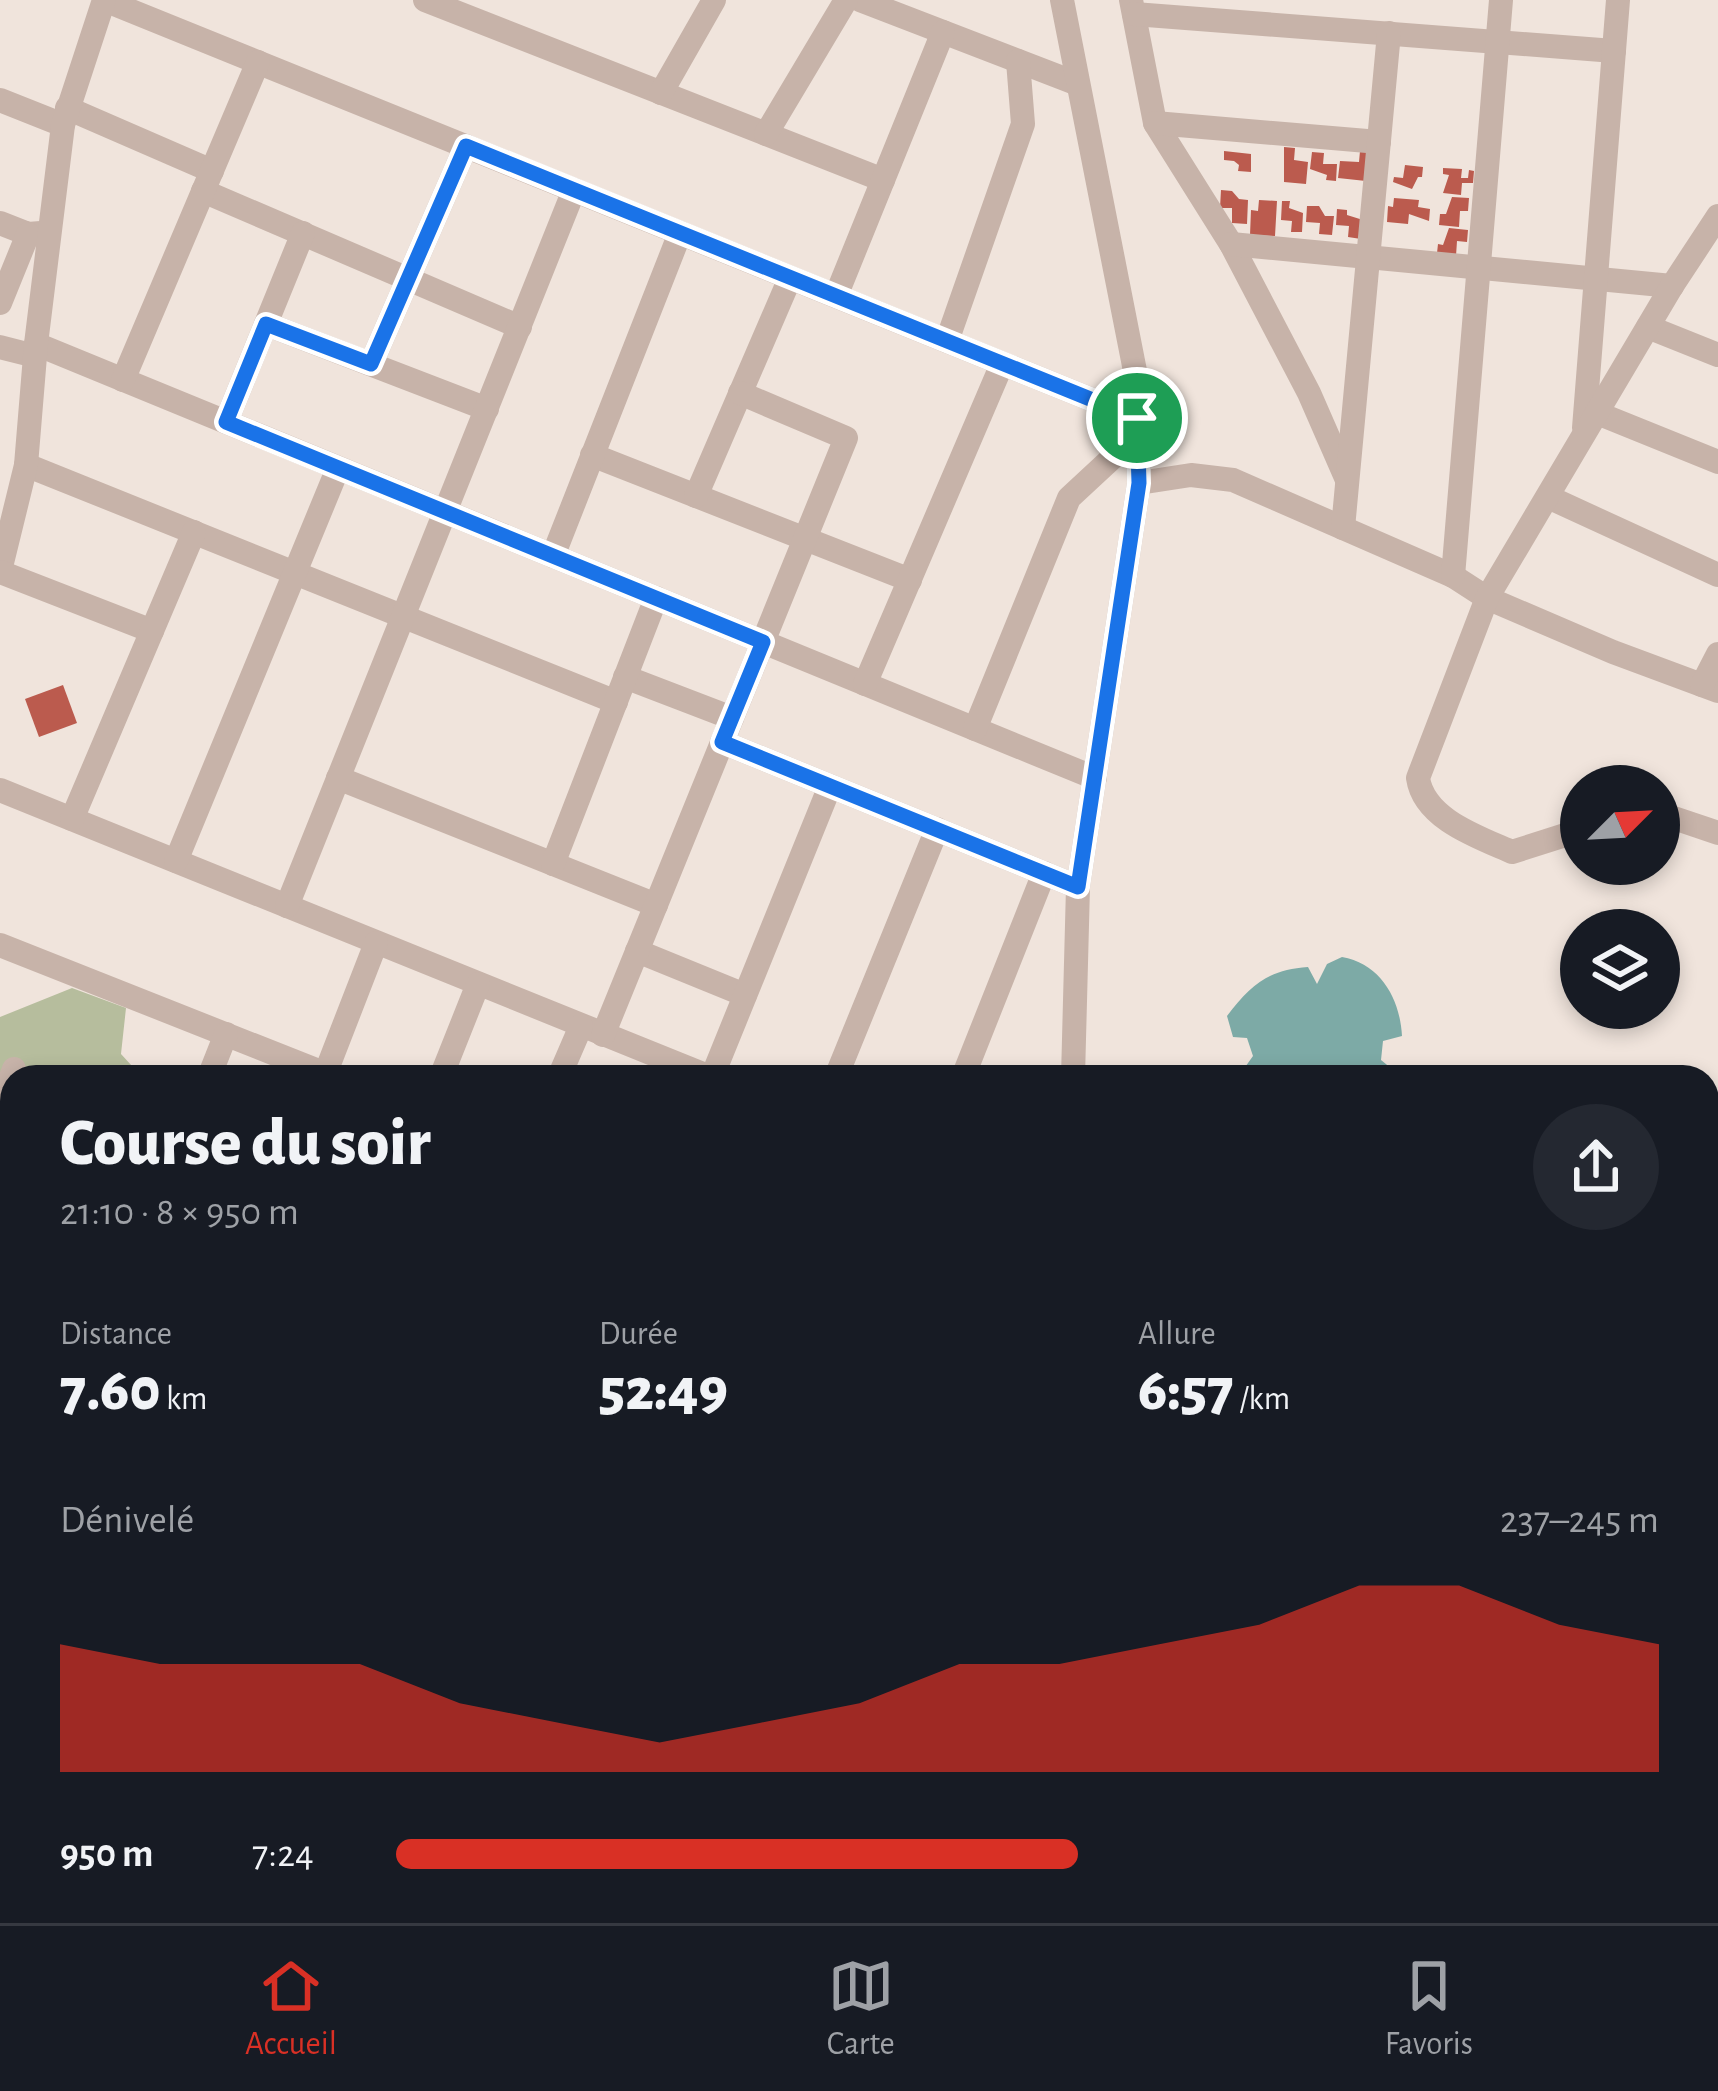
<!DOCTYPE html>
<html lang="fr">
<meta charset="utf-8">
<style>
:root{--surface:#171b24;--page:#242831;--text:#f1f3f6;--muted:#9ea1a6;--line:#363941;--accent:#d93025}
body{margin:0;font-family:"Alegreya Sans",sans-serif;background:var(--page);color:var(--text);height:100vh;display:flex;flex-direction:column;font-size:45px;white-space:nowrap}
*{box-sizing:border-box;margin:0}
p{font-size:39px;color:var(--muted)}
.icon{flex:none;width:66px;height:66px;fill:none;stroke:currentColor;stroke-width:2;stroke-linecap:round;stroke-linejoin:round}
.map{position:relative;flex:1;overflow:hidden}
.drawer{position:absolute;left:0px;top:1065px;width:1719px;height:858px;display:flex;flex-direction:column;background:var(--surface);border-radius:36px 36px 0 0;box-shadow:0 6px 18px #0003}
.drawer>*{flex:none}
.needle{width:78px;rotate:66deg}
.controls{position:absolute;left:1560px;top:765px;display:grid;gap:24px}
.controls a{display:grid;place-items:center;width:120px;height:120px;border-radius:50%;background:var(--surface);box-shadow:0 6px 18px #0003;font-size:60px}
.pin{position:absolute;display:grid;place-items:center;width:102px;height:102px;color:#fff;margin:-51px;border:6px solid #fff;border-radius:50%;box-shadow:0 3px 12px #0007}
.round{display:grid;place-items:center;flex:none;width:126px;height:126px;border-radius:63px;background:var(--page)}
.head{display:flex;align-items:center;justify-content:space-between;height:204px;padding:0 60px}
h1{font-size:66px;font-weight:800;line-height:90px}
.metrics{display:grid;grid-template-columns:repeat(3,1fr);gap:18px;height:204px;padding:12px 60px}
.metrics div{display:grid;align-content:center}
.metrics b{font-size:60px;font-weight:800}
.metrics small{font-size:33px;font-weight:400}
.metrics p{font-size:33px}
.chart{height:336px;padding:24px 60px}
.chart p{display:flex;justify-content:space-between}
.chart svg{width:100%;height:216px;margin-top:12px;fill:var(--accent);opacity:.7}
ul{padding:0 60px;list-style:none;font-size:39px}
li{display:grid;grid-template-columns:192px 144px 1fr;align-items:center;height:90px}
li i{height:30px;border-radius:15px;background:var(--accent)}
.tabs{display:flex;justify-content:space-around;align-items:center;height:168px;border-top:3px solid var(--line);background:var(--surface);font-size:33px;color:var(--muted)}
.tabs a{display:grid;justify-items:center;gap:6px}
.tabs .current{color:var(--accent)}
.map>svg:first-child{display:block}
.green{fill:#b6bd9d}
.water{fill:#7daaa6}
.building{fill:#bb5b4e}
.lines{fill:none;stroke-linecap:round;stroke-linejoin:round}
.minor{stroke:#c7b3a9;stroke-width:24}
.route-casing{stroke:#fff;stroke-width:24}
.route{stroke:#1a73e8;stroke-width:15}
</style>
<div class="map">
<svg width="1718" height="1923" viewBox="0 0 1718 1923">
<rect width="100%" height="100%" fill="#f0e4dc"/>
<g class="green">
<path d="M72,988L126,1008L121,1054L142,1077H12V1407H0V1017Z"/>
<path d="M1409,1911H1701L1700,1923H1407Z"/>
</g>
<path class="water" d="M1342,957C1381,964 1400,999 1402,1036L1383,1041L1381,1060L1392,1069L1405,1065L1408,1077H1238L1253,1056L1247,1038L1233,1037L1227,1016C1251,985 1267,970 1308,967L1317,984L1327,964Z"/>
<g class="building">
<path d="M1284,147L1295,148L1294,160L1308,162L1306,184L1284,182Z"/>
<path d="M1224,151L1251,154V172L1238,171L1239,165L1234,161L1224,160Z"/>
<path d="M1360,151H1369L1366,181L1338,178L1340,161L1359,162Z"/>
<path d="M1312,152L1324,153L1323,164H1337L1336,181L1326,180L1327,175L1310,169Z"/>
<path d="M1405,165L1423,167L1422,177H1418L1412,189L1393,182L1394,177L1403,178Z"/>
<path d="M1443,168L1462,169L1461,178H1468L1469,170L1474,171L1473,183H1462L1461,195L1443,193L1449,175L1443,174Z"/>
<path d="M1221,190L1232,191L1239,199L1248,200L1247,224L1232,223V208H1220Z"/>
<path d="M1452,197L1469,198L1468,211H1460L1459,227L1439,225L1440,214H1446Z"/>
<path d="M1394,198L1419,200L1418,207L1430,209L1429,221L1409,214L1408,224L1387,222L1388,206L1393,207Z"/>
<path d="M1259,200L1277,201L1275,236L1250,235L1251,210L1258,211Z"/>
<path d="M1282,201H1290L1289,208L1303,213L1302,232H1291L1292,221L1281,220Z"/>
<path d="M1307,206H1319L1325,216H1334L1332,235L1319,234L1320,223L1306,222Z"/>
<path d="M1337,209L1347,210V215L1363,220L1361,239L1348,237L1349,226L1336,225Z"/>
<path d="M1449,228L1468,230L1467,242L1457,241L1456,256L1437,253L1438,244L1443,245Z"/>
<path d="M63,685L77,723L39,737L25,699Z"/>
<path d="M109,1915V1923H46V1916Z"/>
</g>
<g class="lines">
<g class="minor">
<path d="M104,0L1137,418"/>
<path d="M425,0L883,180"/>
<path d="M860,0L1078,84"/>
<path d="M1062,0L1136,376L1139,483L1078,887L1073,1077"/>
<path d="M1131,0L1155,123L1231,244L1309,393L1347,480"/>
<path d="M1134,14L1614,51"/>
<path d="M661,93L714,0"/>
<path d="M0,100L63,125"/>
<path d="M67,108L212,171"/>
<path d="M1155,123L1379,142"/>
<path d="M766,134L846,0"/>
<path d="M203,191L520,327"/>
<path d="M0,223L28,234L41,233"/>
<path d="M1231,244L1672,286"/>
<path d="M836,296L943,32"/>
<path d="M0,303L28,234"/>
<path d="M266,324L487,409"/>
<path d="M1648,327L1718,355"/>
<path d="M947,341L1023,124L1018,61"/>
<path d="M36,344L1095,778"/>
<path d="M0,347L35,356"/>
<path d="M371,364L466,146"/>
<path d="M123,380L258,62"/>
<path d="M1597,413L1718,462"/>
<path d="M226,422L303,233"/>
<path d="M1584,428L1618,0"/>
<path d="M592,455L910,580"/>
<path d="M26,465L616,702"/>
<path d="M1139,483L1191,475L1233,480L1453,576L1487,598L1613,652L1718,691"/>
<path d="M696,496L790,278"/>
<path d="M1548,497L1718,575"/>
<path d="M1343,528L1389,33"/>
<path d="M553,556L680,233"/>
<path d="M0,571L26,465L36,344L63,125L104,0"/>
<path d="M0,572L152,631"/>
<path d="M1453,576L1501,0"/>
<path d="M625,677L732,718"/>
<path d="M865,684L1002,364"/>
<path d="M1702,685L1718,654"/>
<path d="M975,729L1069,498L1138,434"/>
<path d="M722,742L1078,887"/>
<path d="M338,778L656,905"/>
<path d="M0,790L710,1077"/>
<path d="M1659,813L1718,833"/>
<path d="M72,819L194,532"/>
<path d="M1581,830L1512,852C1478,837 1424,819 1418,778L1487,598L1672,286L1718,216"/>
<path d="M176,861L338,468"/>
<path d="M553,864L656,598"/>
<path d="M287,906L574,190"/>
<path d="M0,945L326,1074"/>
<path d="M637,951L745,995"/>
<path d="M603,1035L846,438L740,393"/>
<path d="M209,1077L226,1034"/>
<path d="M324,1077L376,943"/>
<path d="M441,1077L478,984"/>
<path d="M559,1077L581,1026"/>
<path d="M712,1077L830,786"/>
<path d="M836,1077L937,829"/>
<path d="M963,1077L1044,873"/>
<path d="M0,1105L14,1069"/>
<path d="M1707,1334L1718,1337"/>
<path d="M0,1503L12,1508"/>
<path d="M0,1581L12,1586"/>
<path d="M0,1647L12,1646"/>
<path d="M1707,1676L1718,1680"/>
<path d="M1707,1731L1718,1729"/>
<path d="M0,1769L12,1771"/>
<path d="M0,1906H12"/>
<path d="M121,1911V1923"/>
<path d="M187,1911L189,1923"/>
<path d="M341,1911L342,1920L493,1915"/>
<path d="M563,1911L571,1923"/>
<path d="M730,1911L735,1923"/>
<path d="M861,1911L862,1923"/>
<path d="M953,1911L956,1923"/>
<path d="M1214,1911L1216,1923"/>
<path d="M1079,1923L1141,1911"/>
<path d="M1390,1923L1392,1911"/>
<path d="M1712,1923L1718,1853"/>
</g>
</g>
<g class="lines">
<defs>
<path id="route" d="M466,146L1137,418L1139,483L1078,887L722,742L763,642L226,422L266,324L371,364Z"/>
</defs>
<use href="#route" class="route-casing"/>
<use href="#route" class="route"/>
</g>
</svg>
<div class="controls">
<a><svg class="needle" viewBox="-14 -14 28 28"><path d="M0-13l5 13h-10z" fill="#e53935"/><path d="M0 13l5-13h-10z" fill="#9ea1a6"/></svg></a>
<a><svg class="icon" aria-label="layers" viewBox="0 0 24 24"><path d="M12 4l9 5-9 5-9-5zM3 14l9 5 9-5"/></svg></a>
</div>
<div class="pin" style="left:1137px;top:418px;background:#1e9e55"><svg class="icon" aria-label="arrive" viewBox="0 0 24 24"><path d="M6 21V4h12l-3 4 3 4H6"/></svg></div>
<section class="drawer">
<div class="head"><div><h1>Course du soir</h1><p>21:10 · 8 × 950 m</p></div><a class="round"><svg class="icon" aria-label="share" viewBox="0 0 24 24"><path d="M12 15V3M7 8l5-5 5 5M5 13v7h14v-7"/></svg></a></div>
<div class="metrics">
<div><p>Distance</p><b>7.60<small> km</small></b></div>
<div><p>Durée</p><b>52:49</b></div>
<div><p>Allure</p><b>6:57<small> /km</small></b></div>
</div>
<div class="chart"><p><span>Dénivelé</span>237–245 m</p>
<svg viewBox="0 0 160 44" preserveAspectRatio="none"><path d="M0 44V18L10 22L20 22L30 22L40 30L50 34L60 38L70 34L80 30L90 22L100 22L110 18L120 14L130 6L140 6L150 14L160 18V44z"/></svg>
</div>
<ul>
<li><b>950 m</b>7:24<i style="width:54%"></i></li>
</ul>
</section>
</div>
<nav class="tabs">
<a class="current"><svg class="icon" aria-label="home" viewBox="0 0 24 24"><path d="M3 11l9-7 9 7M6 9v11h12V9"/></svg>Accueil</a>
<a><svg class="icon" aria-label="map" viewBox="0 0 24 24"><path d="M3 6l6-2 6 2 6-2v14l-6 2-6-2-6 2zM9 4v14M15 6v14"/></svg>Carte</a>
<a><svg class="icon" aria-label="saved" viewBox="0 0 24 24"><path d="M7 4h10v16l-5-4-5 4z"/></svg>Favoris</a>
</nav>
